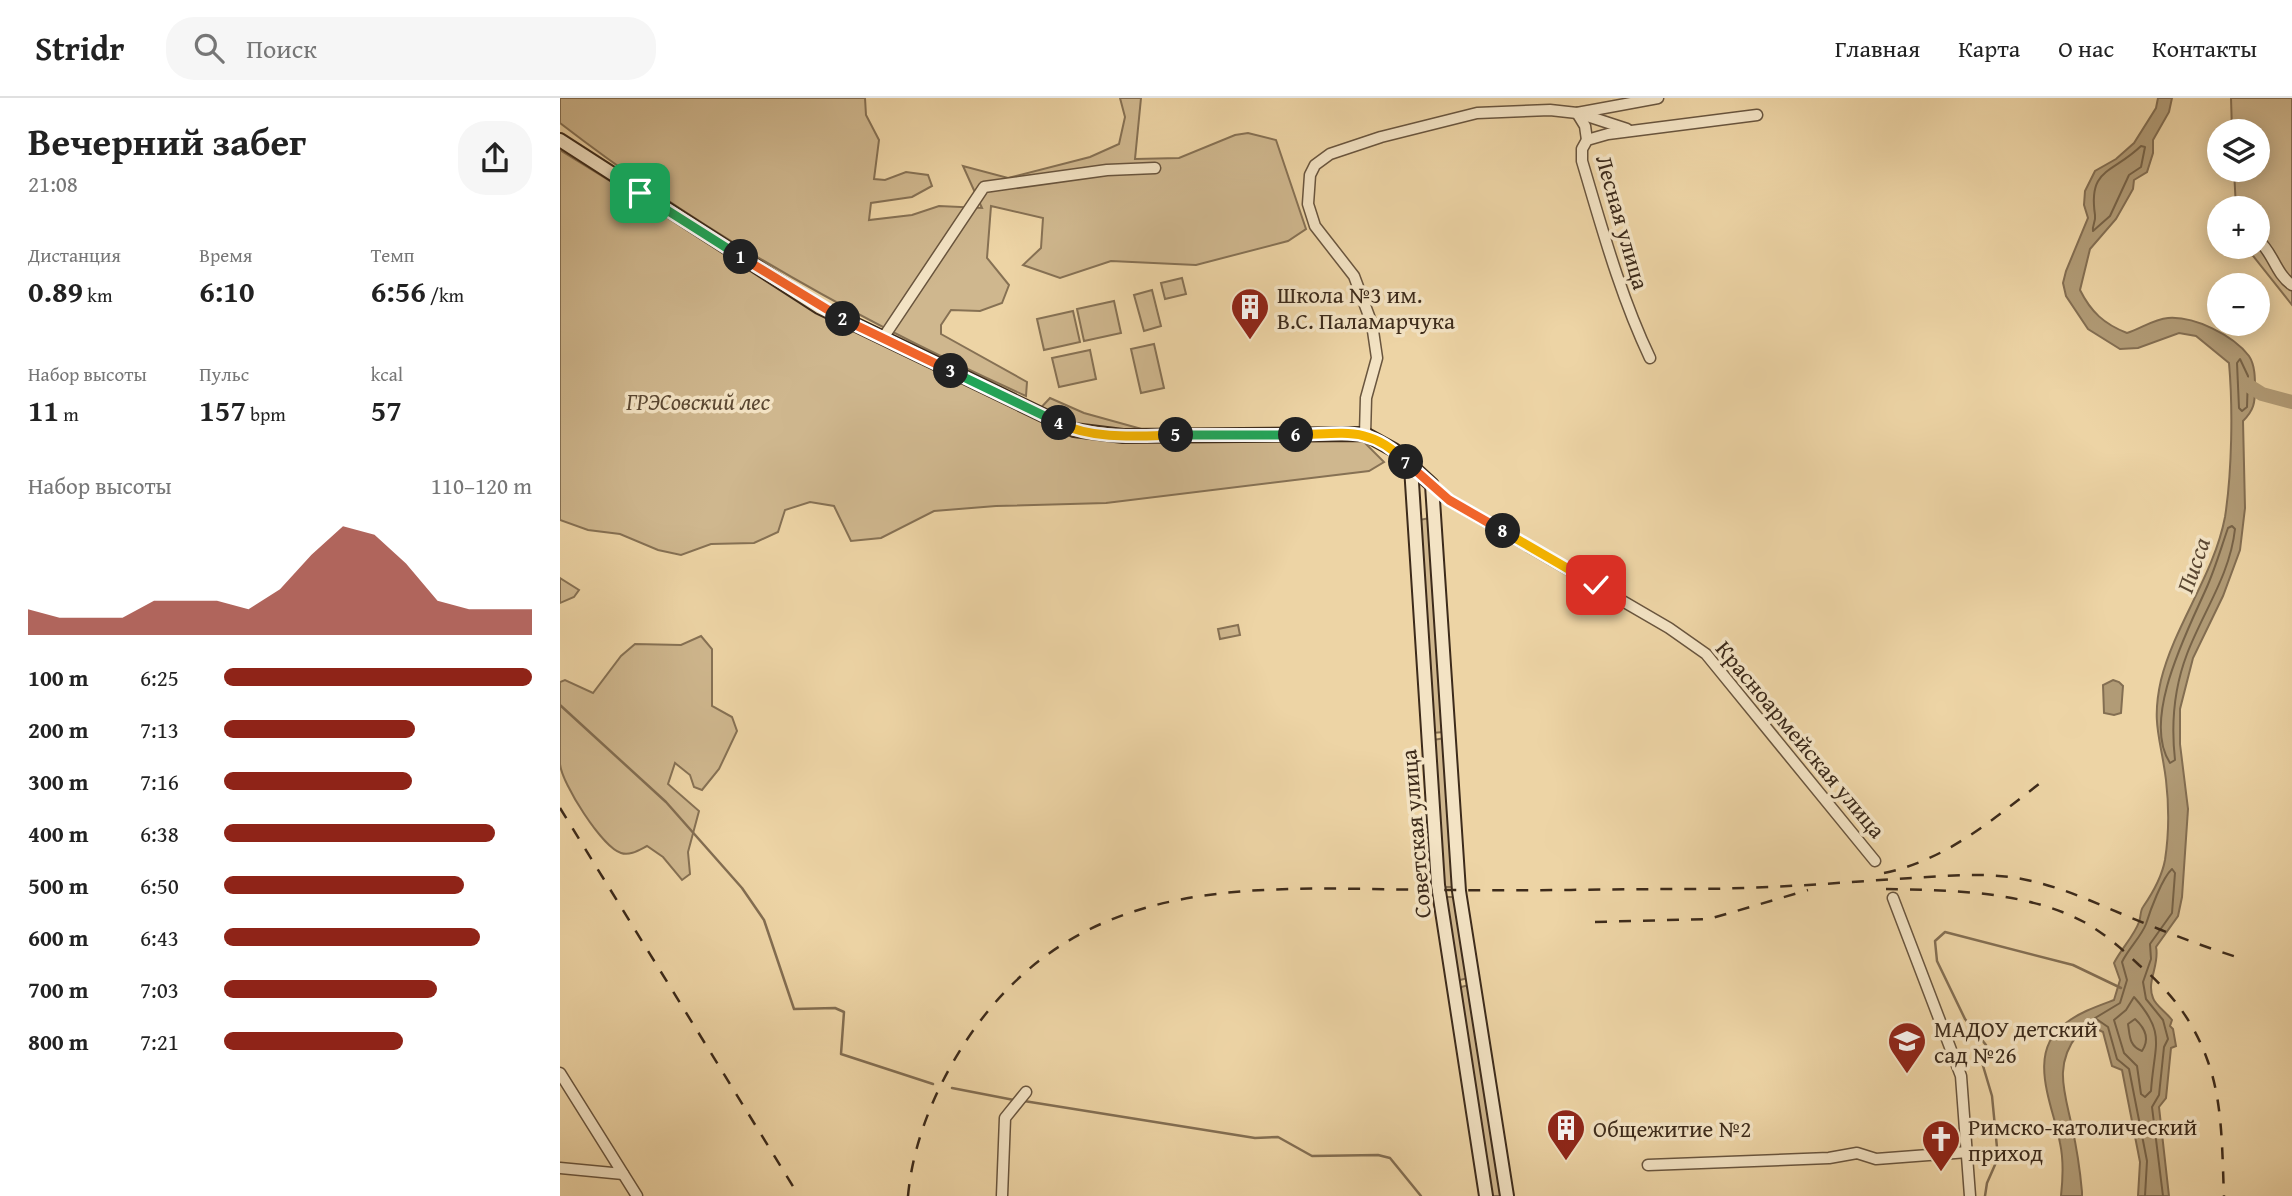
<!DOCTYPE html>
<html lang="ru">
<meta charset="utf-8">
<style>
:root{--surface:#fff;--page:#f6f6f6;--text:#222;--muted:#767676;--line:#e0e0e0;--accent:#8f2418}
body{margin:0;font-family:"Gentium Book Plus",serif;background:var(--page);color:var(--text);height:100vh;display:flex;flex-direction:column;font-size:26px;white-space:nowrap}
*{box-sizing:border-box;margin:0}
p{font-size:23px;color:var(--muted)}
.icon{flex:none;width:38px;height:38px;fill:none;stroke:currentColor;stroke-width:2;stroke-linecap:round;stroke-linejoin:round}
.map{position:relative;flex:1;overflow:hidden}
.panel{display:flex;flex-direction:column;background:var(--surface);width:560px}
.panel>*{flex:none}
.buttons{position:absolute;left:1647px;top:21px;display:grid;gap:14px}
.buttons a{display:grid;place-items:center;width:63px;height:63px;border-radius:50%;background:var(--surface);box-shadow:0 4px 18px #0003;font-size:35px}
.pin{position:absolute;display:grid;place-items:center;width:60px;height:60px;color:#fff;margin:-30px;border-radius:14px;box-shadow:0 4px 10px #0006}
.km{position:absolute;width:35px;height:35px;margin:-18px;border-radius:50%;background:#222;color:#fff;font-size:19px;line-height:35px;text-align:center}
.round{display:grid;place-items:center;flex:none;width:74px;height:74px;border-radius:28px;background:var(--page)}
.headline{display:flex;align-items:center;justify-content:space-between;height:119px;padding:0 28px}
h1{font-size:38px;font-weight:700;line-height:52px}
.metrics{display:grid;grid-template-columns:repeat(3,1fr);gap:10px;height:119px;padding:7px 28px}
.metrics div{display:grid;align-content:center}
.metrics b{font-size:30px;font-weight:700}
.metrics small{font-size:19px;font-weight:400}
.metrics p{font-size:19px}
.chart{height:196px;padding:14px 28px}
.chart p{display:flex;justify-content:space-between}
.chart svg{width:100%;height:126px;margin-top:7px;fill:var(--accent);opacity:.7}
ul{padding:0 28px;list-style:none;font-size:23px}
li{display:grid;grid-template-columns:112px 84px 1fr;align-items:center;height:52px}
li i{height:18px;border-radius:9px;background:var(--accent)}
header{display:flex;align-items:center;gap:42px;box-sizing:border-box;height:98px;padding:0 35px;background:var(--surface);border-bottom:2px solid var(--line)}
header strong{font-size:33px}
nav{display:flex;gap:38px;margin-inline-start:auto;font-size:24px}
.search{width:490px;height:63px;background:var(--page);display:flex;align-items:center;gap:18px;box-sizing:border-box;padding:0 24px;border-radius:28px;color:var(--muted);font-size:26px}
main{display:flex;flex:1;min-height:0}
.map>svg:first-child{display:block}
.green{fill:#cfb78e;stroke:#867154;stroke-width:2}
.water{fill:#b19b76;stroke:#836e52;stroke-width:2}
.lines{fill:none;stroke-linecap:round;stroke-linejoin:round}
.shore{stroke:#776348;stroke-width:2}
.stream{stroke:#836e52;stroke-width:2.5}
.river{stroke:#b19b76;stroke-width:14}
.minor-casing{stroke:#69553e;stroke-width:13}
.secondary-casing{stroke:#3d2b1b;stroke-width:16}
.minor{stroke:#f3e3c4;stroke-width:10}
.secondary{stroke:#f3e3c4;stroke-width:12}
.rail{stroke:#3d2b1b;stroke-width:2.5;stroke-dasharray:12 12;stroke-linecap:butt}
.split-1-casing{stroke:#fff;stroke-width:14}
.split-2-casing{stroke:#fff;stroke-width:14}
.split-3-casing{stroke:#fff;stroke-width:14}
.split-4-casing{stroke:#fff;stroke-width:14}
.split-5-casing{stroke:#fff;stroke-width:14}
.split-6-casing{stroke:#fff;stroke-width:14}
.split-7-casing{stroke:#fff;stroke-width:14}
.split-8-casing{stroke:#fff;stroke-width:14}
.split-9-casing{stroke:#fff;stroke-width:14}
.split-1{stroke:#22a559;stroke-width:9}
.split-2{stroke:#f0652b;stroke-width:9}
.split-3{stroke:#f0652b;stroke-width:9}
.split-4{stroke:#22a559;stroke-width:9}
.split-5{stroke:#f5b400;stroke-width:9}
.split-6{stroke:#22a559;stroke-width:9}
.split-7{stroke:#f5b400;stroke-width:9}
.split-8{stroke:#f0652b;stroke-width:9}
.split-9{stroke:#f5b400;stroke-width:9}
.labels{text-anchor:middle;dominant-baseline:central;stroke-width:7;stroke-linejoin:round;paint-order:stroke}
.street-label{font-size:23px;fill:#3d2b1b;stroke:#f3e3c4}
.poi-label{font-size:23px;fill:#3d2b1b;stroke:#f3e3c4;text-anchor:start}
.park-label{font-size:23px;font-style:italic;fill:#5a4732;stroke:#f3e3c4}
.water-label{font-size:24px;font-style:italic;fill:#5a4732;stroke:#f3e3c4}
</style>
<header>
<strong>Stridr</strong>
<div class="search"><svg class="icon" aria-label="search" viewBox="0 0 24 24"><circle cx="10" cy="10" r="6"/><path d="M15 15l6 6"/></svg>Поиск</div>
<nav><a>Главная</a><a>Карта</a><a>О нас</a><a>Контакты</a></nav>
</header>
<main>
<section class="panel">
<div class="headline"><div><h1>Вечерний забег</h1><p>21:08</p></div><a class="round"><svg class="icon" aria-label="share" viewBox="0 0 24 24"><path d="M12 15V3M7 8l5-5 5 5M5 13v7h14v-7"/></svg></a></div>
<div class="metrics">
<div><p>Дистанция</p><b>0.89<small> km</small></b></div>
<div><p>Время</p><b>6:10</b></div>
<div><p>Темп</p><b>6:56<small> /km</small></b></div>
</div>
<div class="metrics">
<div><p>Набор высоты</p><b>11<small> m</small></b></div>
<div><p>Пульс</p><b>157<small> bpm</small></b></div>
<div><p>kcal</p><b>57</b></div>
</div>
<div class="chart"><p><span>Набор высоты</span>110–120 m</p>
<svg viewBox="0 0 160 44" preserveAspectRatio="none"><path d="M0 44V35L10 38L20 38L30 38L40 32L50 32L60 32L70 35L80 28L90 16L100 6L110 9L120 19L130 32L140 35L150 35L160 35V44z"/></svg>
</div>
<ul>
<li><b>100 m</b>6:25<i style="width:100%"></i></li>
<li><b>200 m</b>7:13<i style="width:62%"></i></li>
<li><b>300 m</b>7:16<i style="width:61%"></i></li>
<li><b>400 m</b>6:38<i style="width:88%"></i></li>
<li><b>500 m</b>6:50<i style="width:78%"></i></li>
<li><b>600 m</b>6:43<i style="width:83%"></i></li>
<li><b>700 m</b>7:03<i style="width:69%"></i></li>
<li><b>800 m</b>7:21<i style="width:58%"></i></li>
</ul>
</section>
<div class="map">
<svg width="1732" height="1098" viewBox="0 0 1732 1098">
<rect width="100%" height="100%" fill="#edd4a5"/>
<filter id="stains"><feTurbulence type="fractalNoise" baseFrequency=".00286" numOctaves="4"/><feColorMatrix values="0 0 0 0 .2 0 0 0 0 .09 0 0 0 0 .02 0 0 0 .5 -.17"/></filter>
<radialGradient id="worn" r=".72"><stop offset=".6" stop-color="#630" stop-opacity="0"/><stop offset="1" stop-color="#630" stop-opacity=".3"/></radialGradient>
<g class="green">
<path d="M0,0H305L306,17L319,42L314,81L325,82L346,74L368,77L372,88L352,99L311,105L309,122L352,117L379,108L422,110L403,68L448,80L530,59L559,46L565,19L560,0H581L575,61L619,60L675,37L688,35L716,42L746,131L728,143L636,167L551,163L500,180L463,167L481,150L483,120L431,108L427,160L449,187L442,205L420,213L391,212L381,227V236L467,284L466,298C303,225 141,134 0,25Z"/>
<path d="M1671,0H1732V207L1686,149H1698V110H1676L1674,72H1698V33H1672Z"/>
<path d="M0,52L290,231L475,316L490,300L524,315L596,335L786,334L805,345L824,364L809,373L546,405L436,408L374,413L321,440L291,443L274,408L250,404L225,412L218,434L194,445L151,446L121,457L98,452L60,436L28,432L0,422Z"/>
<path d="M622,180L626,196L605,201L601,185Z"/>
<path d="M592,192L601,228L584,233L574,197Z"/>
<path d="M554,203L561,235L524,243L517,211Z"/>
<path d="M513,213L520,244L484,252L477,221Z"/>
<path d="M594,246L604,290L581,295L571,251Z"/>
<path d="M530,252L536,281L499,289L492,260Z"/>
<path d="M870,420L884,634L872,635L859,422Z"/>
<path d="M0,480L19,492L14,499L0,505Z"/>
<path d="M678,527L680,537L660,541L658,531Z"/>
<path d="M141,538L152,551V608L172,619L177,633L159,671L142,692L134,689L130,677L115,665L108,686L139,713L128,754L130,776L122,782L103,759L87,748C79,752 70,758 61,755C42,749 2,686 0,666C0,639 0,611 0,584L5,582L33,595L61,558L75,546L121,547Z"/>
<path d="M885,640L895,789H884L873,642Z"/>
<path d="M884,799H896L908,880L896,883Z"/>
<path d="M909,887L943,1098H929L897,890Z"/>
</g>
<g class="water">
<path d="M1598,0H1612L1609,14L1593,42V55L1587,74L1574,82L1573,91L1556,121L1530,151L1520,192C1531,214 1544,226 1567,235C1580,231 1594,221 1608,220C1634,218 1673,237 1689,258C1695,267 1695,280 1695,290C1695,305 1694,312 1683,323L1685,410L1680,452L1663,498L1633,560L1620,611V646L1628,711L1622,799L1618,818L1596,849C1600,867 1586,883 1593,900C1595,907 1607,915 1612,922L1610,928L1613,931L1616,948L1611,950L1606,1000L1599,1009L1609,1098H1578L1580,1064L1562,972L1552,968L1543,934L1535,930L1518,936C1493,967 1505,995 1512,1029C1517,1051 1520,1072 1522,1094V1098H1501C1503,1080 1504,1063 1500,1045C1493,1007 1465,954 1506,925C1520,914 1538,908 1554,902L1560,882L1554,865C1561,851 1574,838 1579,824C1581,819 1580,813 1583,809C1592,796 1602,778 1605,762C1609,736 1609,708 1606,682C1601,641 1591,626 1601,582C1615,526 1654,477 1665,419C1672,374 1673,310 1669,265L1636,238L1619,235L1578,250L1560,251L1528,231L1506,198L1503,185L1506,173L1528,120L1524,107L1525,93L1535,73L1556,61L1574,45L1596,10Z"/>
<path d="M1553,582L1559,584L1563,588L1561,615L1554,617L1544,615L1543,587Z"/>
</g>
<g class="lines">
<g class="shore">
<path d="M1581,48L1585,49L1581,69L1569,77L1550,118L1533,133C1532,127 1536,124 1535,117C1528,70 1552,76 1581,48Z"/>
<path d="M1680,261L1688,278L1687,309L1682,313L1679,310L1677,265Z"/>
<path d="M1672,428L1675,431C1670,477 1643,514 1627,556C1614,590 1611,626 1615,662L1610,665C1581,621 1628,532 1646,491C1655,471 1661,450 1668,430Z"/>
<path d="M1574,899C1607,936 1594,946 1591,993L1585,999L1581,996L1577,968L1564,955L1554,922L1566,912Z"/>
<path d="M1575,921C1585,930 1590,941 1582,953C1569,948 1570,938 1568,926Z"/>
<path d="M1585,1098L1587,1063L1569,971L1557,961L1548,929L1535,920L1560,905L1567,882L1562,864C1568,851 1581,839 1586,826C1590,813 1602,780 1612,771L1615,775L1612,815L1590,846L1591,861L1583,884L1586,901L1603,922L1608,941L1604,949L1599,997L1592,1009L1603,1098"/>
</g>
<g class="stream">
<path d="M0,607L106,704L182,790L204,822L234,911L275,910L284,914L281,956L373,986"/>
<path d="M392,990L454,1002"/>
<path d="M464,1003L695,1040L718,1039L752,1058L818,1057L830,1060L861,1098"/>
<path d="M1425,1098L1427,1085L1438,1060L1432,998L1421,961L1426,947L1405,921L1377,863L1375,843L1385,834L1513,867L1561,890"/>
</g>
<path class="river" d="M1686,286L1702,296L1732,304"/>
<defs>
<g id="minor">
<path d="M1017,15L1025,28L1027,42"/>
<path d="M1018,15L1067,31"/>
<path d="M1698,142C1713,154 1715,175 1732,187"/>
<path d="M323,240L424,89L547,72L595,70"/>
<path d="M1090,260C1060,197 1042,130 1022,63V51L1027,42L1048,36L1197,17"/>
<path d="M805,336L806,300L817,260L812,226L794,178L755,128L748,106L750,77L755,67L770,56L821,39L917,15L990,12L1017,15L1098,0"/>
<path d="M872,387L889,402L1109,530L1146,556L1315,763"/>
<path d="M1333,800L1401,978L1410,1098"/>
<path d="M0,975L77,1098"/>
<path d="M1088,1067L1269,1060L1297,1055L1316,1061L1408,1054"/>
<path d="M0,1070L63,1076"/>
<path d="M442,1098L445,1020L466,994"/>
</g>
<g id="secondary">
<path d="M0,42L259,209L514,332L563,338L805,336L834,352L872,387L899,793L947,1098"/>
<path d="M851,369L878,787L926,1098"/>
</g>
</defs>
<use href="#minor" class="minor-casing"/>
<use href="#secondary" class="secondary-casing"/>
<use href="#minor" class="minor"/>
<use href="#secondary" class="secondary"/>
<g class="rail">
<path d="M0,710L239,1098"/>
<path d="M1324,775C1387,762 1433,721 1483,683"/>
<path d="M1326,791C1390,792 1466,793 1524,824C1544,835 1562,851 1579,867C1610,893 1633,922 1647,961C1663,1003 1662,1053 1664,1098"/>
<path d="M1035,824L1149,821L1248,792"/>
<path d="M348,1098C353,1043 376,989 406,943C524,765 708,792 894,792C972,793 1051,791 1129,791C1197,791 1265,786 1334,781C1376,779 1420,773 1462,781C1493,787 1520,798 1548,810C1592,829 1638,847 1683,861"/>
</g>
</g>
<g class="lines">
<defs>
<path id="split-1" d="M80,95L181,159"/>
<path id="split-2" d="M181,159L283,221"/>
<path id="split-3" d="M283,221L391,273"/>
<path id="split-4" d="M391,273L499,325"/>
<path id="split-5" d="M499,325C534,342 578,338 616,337"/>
<path id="split-6" d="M616,337H736"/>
<path id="split-7" d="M736,337C784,336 810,327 846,364"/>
<path id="split-8" d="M846,364L889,402L943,433"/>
<path id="split-9" d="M943,433L1036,487"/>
</defs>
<use href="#split-1" class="split-1-casing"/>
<use href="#split-2" class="split-2-casing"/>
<use href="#split-3" class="split-3-casing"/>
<use href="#split-4" class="split-4-casing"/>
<use href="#split-5" class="split-5-casing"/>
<use href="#split-6" class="split-6-casing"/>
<use href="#split-7" class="split-7-casing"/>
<use href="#split-8" class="split-8-casing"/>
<use href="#split-9" class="split-9-casing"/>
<use href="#split-1" class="split-1"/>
<use href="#split-2" class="split-2"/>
<use href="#split-3" class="split-3"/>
<use href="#split-4" class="split-4"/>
<use href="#split-5" class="split-5"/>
<use href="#split-6" class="split-6"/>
<use href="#split-7" class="split-7"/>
<use href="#split-8" class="split-8"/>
<use href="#split-9" class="split-9"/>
</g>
<defs>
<symbol id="building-pin" viewBox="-11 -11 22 30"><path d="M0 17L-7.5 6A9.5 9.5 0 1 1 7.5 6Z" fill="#8f2418" stroke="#f3e3c4"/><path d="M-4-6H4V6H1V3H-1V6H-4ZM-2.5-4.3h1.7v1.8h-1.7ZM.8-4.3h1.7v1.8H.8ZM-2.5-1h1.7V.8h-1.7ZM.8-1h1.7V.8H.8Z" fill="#fff"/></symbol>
<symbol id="school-pin" viewBox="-11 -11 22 30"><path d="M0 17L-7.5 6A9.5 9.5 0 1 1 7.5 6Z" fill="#8f2418" stroke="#f3e3c4"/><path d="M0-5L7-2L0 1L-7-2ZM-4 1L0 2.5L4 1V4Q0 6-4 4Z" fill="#fff"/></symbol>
<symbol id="church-pin" viewBox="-11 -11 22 30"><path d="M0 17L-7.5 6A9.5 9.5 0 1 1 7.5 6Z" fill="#8f2418" stroke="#f3e3c4"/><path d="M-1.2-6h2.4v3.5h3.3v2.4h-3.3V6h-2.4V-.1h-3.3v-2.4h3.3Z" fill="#fff"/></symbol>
</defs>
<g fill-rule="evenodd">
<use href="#building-pin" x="668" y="187" width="44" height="60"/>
<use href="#school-pin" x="1325" y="921" width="44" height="60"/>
<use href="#building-pin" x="984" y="1008" width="44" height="60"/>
<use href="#church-pin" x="1359" y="1019" width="44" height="60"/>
</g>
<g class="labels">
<g class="street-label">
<text transform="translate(1063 124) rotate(74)">Лесная улица</text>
<text transform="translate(1241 641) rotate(50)">Красноармейская улица</text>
<text transform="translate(855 736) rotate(-95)">Советская улица</text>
</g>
<g class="poi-label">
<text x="717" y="196">Школа №3 им.<tspan x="717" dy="26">В.С. Паламарчука</tspan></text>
<text x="1374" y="930">МАДОУ детский<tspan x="1374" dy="26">сад №26</tspan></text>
<text x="1408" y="1028">Римско-католический<tspan x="1408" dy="26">приход</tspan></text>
<text x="1033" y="1030">Общежитие №2</text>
</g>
<g class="park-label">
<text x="138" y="303">ГРЭСовский лес</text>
</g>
<g class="water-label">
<text transform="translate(1633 467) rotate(-71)">Писса</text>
</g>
</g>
<rect width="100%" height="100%" filter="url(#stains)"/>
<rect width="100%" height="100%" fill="url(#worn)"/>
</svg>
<div class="buttons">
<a><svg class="icon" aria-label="layers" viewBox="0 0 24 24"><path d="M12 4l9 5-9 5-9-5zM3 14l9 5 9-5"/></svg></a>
<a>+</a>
<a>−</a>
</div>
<div class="pin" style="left:80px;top:95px;background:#1e9e55"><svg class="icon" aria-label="arrive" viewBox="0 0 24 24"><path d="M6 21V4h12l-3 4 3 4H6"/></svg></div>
<div class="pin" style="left:1036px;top:487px;background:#d93025"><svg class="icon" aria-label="check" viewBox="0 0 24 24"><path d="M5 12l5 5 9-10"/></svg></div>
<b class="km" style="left:181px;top:159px">1</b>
<b class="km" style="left:283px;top:221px">2</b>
<b class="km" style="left:391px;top:273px">3</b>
<b class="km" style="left:499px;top:325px">4</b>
<b class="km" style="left:616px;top:337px">5</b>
<b class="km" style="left:736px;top:337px">6</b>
<b class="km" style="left:846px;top:364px">7</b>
<b class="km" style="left:943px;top:433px">8</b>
</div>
</main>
